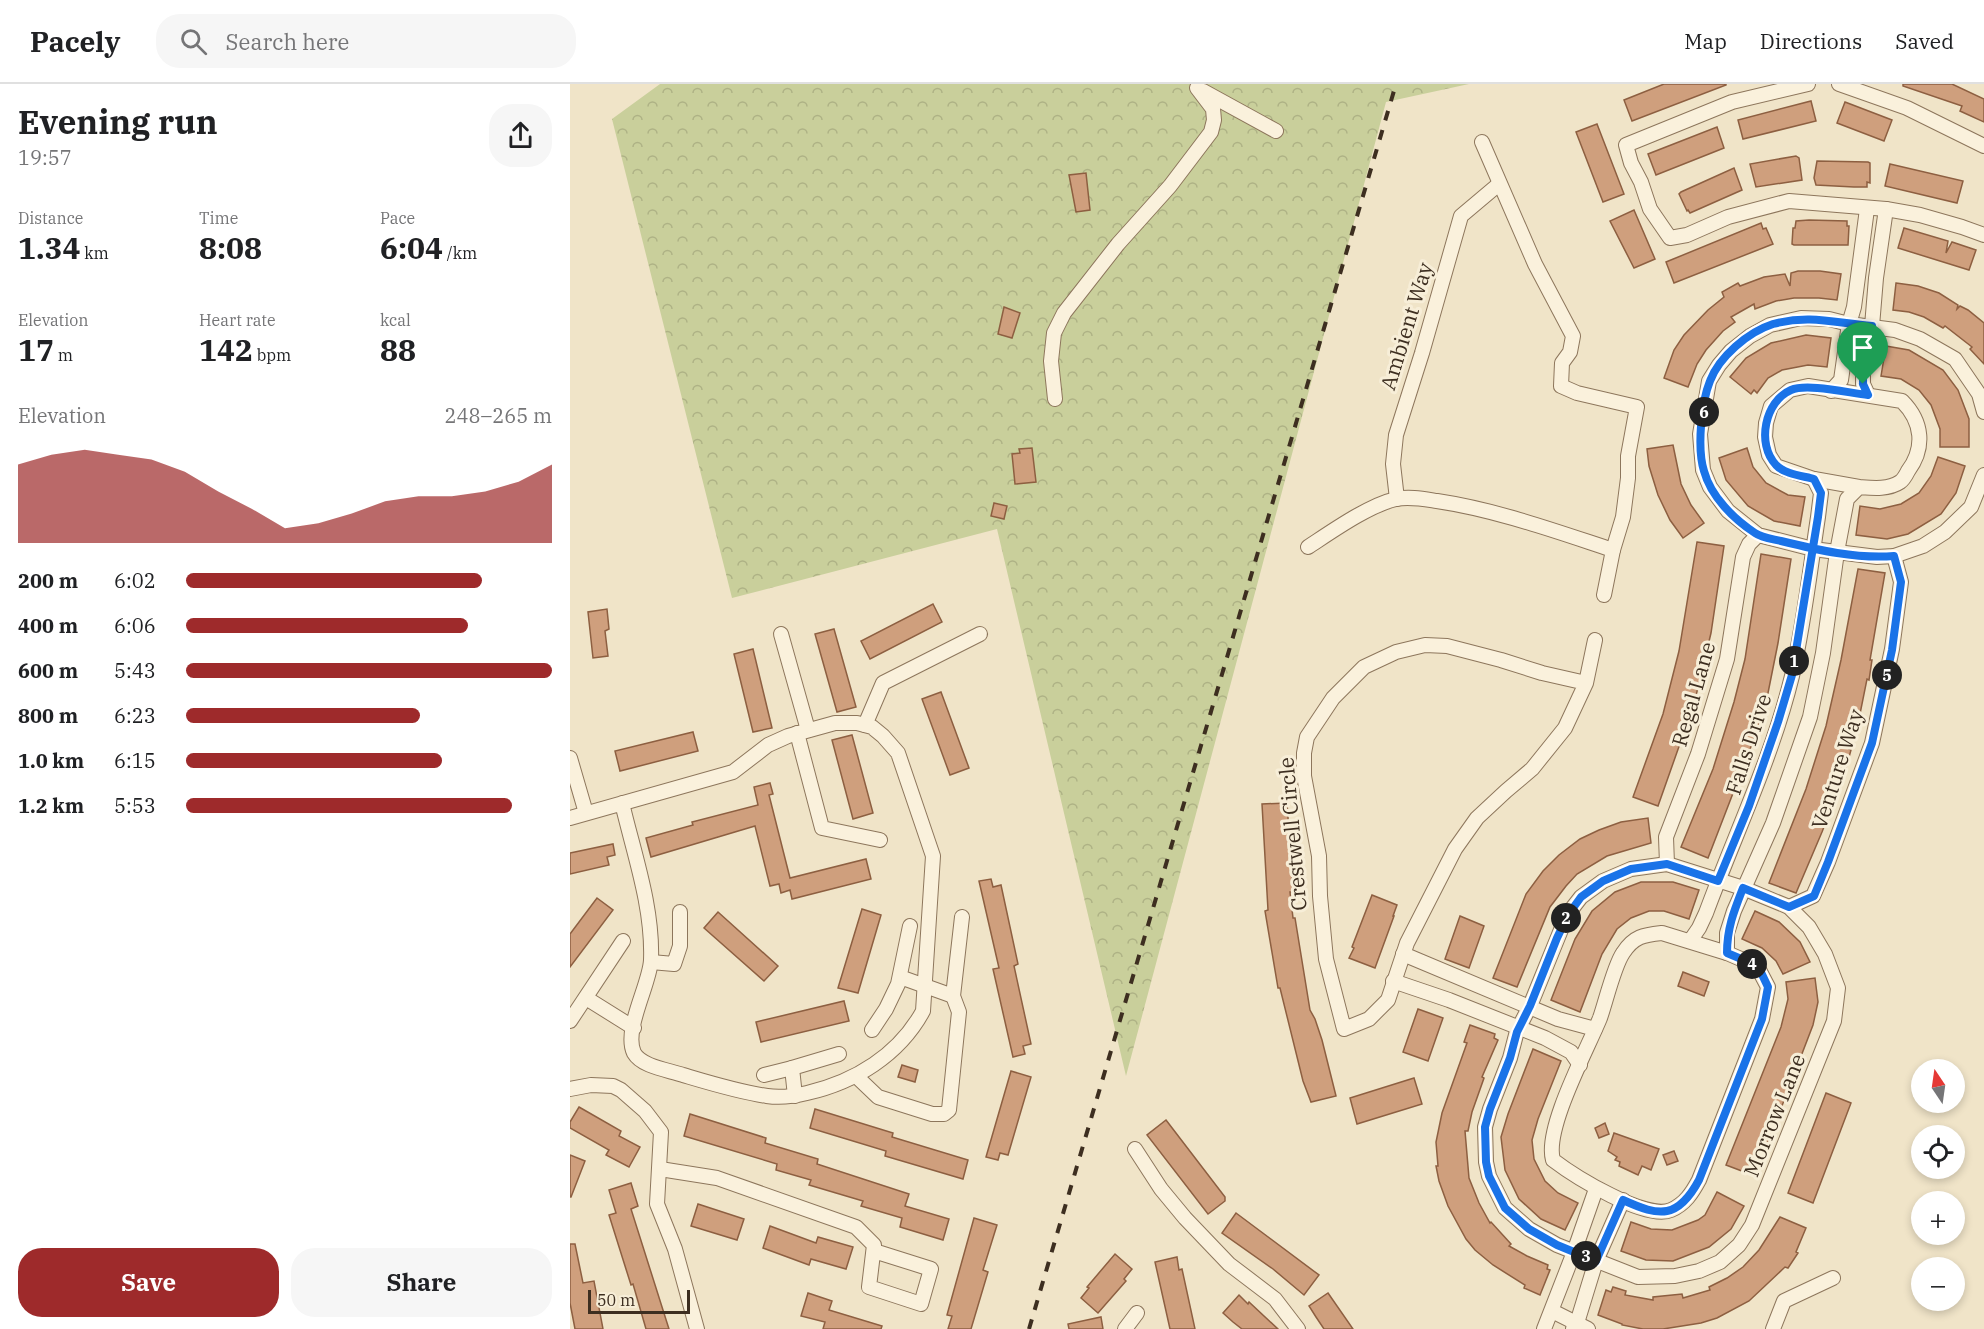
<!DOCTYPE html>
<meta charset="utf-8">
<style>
:root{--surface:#fff;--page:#f6f6f6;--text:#202124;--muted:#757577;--line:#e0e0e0;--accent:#9e2a2b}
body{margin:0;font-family:"IBM Plex Serif",serif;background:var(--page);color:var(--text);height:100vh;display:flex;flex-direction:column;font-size:22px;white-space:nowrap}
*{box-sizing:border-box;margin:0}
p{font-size:20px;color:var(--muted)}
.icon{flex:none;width:33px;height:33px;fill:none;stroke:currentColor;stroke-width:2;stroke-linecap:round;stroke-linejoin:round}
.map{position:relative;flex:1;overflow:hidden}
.panel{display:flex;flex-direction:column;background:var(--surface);width:570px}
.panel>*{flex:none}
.needle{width:39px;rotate:347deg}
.tools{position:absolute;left:1341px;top:975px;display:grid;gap:12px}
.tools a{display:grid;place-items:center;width:54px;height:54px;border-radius:50%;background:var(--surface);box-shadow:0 3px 9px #0003;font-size:30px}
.scale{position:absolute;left:18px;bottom:15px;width:102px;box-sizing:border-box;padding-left:6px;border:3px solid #3d2e20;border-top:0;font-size:16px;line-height:21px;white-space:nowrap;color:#3d2e20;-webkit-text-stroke:4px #f7eed8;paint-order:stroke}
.pin{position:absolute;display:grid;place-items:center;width:51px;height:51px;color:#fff;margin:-62px -26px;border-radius:50% 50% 50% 0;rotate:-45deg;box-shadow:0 0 6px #0007}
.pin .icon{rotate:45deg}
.km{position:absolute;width:30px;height:30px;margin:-15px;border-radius:50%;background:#222;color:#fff;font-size:16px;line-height:30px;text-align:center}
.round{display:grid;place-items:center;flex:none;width:63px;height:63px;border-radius:24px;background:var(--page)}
.summary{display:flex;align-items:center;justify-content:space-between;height:102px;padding:0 18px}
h1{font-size:33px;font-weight:800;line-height:45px}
.metrics{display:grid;grid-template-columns:repeat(3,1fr);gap:9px;height:102px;padding:6px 18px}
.metrics div{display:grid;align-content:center}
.metrics b{font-size:30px;font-weight:800}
.metrics small{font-size:16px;font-weight:400}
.metrics p{font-size:16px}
.chart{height:168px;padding:12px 18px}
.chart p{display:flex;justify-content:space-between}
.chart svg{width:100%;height:108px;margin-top:6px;fill:var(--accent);opacity:.7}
.cta{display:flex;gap:12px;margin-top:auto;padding:12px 18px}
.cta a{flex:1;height:69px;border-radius:24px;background:var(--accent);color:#fff;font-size:24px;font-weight:800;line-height:69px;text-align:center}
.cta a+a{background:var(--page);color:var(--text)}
ul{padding:0 18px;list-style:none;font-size:20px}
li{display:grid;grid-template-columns:96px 72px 1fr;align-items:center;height:45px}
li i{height:15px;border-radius:8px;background:var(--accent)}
header{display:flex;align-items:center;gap:36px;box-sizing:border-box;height:84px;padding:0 30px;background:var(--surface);border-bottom:2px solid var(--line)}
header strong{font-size:28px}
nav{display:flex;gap:33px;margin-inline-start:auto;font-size:21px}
.search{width:420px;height:54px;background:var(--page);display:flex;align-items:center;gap:15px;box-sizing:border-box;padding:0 21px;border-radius:24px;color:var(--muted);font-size:22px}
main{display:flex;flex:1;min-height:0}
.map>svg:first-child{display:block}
.forest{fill:url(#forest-crowns)}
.building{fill:#cf9f7d;stroke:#8d5f41;stroke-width:1.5}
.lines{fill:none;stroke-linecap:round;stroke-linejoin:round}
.minor-casing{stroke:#8d765c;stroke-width:16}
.minor{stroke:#faf1dc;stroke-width:14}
.rail{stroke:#3d2e20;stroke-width:4;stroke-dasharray:10 10;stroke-linecap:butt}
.route-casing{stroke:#fff;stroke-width:12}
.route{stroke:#1a73e8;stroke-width:8}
.labels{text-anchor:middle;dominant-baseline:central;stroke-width:6;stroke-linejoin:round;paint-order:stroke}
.street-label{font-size:21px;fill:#3d2e20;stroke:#f7eed8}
</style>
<header>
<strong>Pacely</strong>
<div class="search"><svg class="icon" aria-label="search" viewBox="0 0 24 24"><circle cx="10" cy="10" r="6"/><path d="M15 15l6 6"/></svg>Search here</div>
<nav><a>Map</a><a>Directions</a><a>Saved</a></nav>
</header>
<main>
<section class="panel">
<div class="summary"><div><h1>Evening run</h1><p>19:57</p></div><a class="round"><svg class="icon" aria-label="share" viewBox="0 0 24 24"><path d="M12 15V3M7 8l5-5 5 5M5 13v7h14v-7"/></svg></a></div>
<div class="metrics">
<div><p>Distance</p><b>1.34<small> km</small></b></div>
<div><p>Time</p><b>8:08</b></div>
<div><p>Pace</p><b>6:04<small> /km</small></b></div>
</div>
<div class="metrics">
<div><p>Elevation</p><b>17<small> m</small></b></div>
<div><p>Heart rate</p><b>142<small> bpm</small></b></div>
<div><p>kcal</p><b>88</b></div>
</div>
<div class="chart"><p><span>Elevation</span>248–265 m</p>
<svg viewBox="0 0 160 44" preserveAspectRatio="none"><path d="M0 44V12L10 8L20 6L30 8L40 10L50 15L60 23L70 30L80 38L90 36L100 32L110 27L120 25L130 25L140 23L150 19L160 12V44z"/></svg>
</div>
<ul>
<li><b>200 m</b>6:02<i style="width:81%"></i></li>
<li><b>400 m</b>6:06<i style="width:77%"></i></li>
<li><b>600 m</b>5:43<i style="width:100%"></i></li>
<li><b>800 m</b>6:23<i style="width:64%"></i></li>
<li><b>1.0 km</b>6:15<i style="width:70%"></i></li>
<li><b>1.2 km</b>5:53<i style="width:89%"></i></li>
</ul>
<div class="cta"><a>Save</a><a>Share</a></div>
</section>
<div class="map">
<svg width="1414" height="1245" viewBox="0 0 1414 1245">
<defs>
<pattern id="forest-crowns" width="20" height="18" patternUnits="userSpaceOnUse" patternTransform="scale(1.5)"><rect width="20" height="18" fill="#c9cf9b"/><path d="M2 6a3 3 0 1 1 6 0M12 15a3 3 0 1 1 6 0" fill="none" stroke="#aeb285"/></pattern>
</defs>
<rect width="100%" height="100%" fill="#f0e4c8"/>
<path class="forest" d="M90,0H899L816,18L556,992L427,445L162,514L42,35Z"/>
<g class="building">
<path d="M1094,0H1156V1L1062,37L1054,16Z"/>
<path d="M1333,0H1382L1414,15V38L1390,27L1392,22L1333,2Z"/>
<path d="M1241,17L1246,37L1173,55L1168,36Z"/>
<path d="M1275,18L1322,36L1314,57L1267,39Z"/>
<path d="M1027,40L1054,110L1033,118L1006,48Z"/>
<path d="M1147,43L1154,64L1086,91L1078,70Z"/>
<path d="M1226,72L1229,74L1232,96L1186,103L1180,80Z"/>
<path d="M1247,77L1298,78L1300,79V99L1297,98V103H1284L1246,101L1244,94Z"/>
<path d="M1320,80L1393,97L1387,119L1315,102Z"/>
<path d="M1164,84L1172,106L1120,129L1118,126L1117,127L1109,110L1111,108Z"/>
<path d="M516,89L520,126L506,128L499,91Z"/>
<path d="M1064,126L1085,175L1064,184L1040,137Z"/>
<path d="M1239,136L1277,137V142H1279L1278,161H1224L1222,160L1223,144H1225L1226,137Z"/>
<path d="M1191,139L1193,145L1196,144L1203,160L1104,199L1096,178Z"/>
<path d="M1334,144L1378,157L1376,169L1382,158L1406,166L1399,186L1328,164Z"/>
<path d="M1228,187H1250L1271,190L1267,216L1249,214H1224L1206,217L1185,225L1184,220L1161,233L1165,238L1153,247L1136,266L1127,280L1118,303L1094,294L1104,266L1114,251L1138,226L1154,213L1152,208L1168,199L1170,202L1194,193L1215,190L1220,202L1221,189Z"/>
<path d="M1326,199L1348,202L1369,209L1388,221L1387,225L1390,222L1398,226L1414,239V280L1400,265L1402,263L1375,242L1373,244L1354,233L1339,228L1323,226Z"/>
<path d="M434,223L450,229L442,254L428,250Z"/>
<path d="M1236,251L1261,254L1257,283L1238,281L1212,286L1198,294L1187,309L1184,306L1181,310L1160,293L1176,274L1201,259Z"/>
<path d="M1316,262L1339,266L1373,286L1388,306L1399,335V363H1370V345L1361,321L1349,306L1331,295L1311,292Z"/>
<path d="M1103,361L1111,400L1121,421L1134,439L1113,454L1100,436L1088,411L1079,382L1077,365Z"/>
<path d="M462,364L466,398L445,400L442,370L450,369L449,365Z"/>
<path d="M1177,364L1183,383L1196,399L1218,411L1235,413L1230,442L1204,437L1178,422L1156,396L1149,374Z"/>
<path d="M1368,373L1395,382L1386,409L1371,430L1338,450L1317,455L1286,451L1290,422L1310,425L1331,420L1349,409L1361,392Z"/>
<path d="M424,419L437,422L434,435L421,432Z"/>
<path d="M1127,458L1154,462L1141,549L1124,620L1088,722L1063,713L1093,630L1109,567Z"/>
<path d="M1191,470L1221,475L1208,559L1198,609L1187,647L1138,774L1111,763L1143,685L1164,618L1175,575Z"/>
<path d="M1288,485L1315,489L1300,576H1302L1299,596L1297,595L1288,640L1286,639L1279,665L1281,666L1276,684L1257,730H1259L1252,748L1226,809L1199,799L1236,705L1256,642L1271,576Z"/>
<path d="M363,520L372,538L300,575L291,557Z"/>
<path d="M37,525L39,545L35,547L38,572L23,574L18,528Z"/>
<path d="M264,545L286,623L267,628L245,550Z"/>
<path d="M183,565L202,644L183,648L164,570Z"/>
<path d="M371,608L399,684L380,691L352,615Z"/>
<path d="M123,648L128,667L50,687L45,667Z"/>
<path d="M282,651L303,729L283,735L262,656Z"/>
<path d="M200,699L203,710L199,711L220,794L296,775L301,795L222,815L220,806L211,809L209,800L200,802L185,742L81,773L76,754L123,741L122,738L188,721L184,703Z"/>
<path d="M717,719L723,808H720L723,834H725L740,926L745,935L752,956L766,1012L741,1018L733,997L710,904H708L695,827L698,826L692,720Z"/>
<path d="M1078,734L1081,759L1037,772L1007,790L996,802L980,823L947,903L923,894L956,810L973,787L989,771L1010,755L1029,746L1051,738Z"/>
<path d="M43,760L45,771L37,773L39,781L0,790V769Z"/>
<path d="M421,795L423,803L431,801L448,880L444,882L461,960L453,962L455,970L443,973L423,885L429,884L409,797Z"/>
<path d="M1071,798H1103L1129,806L1119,835L1094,827H1079L1061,834L1047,845L1032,870L1010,928L981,916L1005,855L1022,827L1045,808Z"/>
<path d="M802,811L827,821L823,832H824L805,884L779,874L784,864L782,863Z"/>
<path d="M27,814L43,826L0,883V850Z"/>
<path d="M292,825L311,831L288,909L268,904Z"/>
<path d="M1185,827L1209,838L1230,858L1240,878L1213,890L1206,877L1192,864L1172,855Z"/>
<path d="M148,828L208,882L194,897L134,844Z"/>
<path d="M890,832L914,842L899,884L875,875Z"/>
<path d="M1113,888L1139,898L1134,912L1108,902Z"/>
<path d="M1245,894L1248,918L1243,941L1185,1092L1156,1081L1211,943L1218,915L1216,898Z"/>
<path d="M274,917L279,937L191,958L186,938Z"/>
<path d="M848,925L873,934L858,977L833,968Z"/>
<path d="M900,941L925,950L924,954L928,956L912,993L914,994L902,1028L898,1047H895L899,1094L909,1119L920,1139L921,1138L941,1160L939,1162L957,1172L978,1181L977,1185L980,1186L970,1211L954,1204L955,1201L923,1181L905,1166L896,1155L878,1122L869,1097L866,1082H868L866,1058L872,1029L897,959L894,958Z"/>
<path d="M963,965L991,977L968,1035L962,1056L964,1075L975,1097L988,1109L1008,1119L995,1146L971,1135L949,1115L935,1086L931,1053L938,1030Z"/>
<path d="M332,981L348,986L345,998L328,993Z"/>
<path d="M441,987L461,993L438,1071L430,1069L428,1076L416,1073Z"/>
<path d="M844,994L852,1020L787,1040L780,1014Z"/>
<path d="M1256,1009L1281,1019L1243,1119L1218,1109Z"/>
<path d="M9,1023L51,1047L49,1052L70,1063L59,1083L36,1071L39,1066L0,1044V1038Z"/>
<path d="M245,1025L323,1049L322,1053L398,1076L393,1095L315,1072L316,1067L240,1044Z"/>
<path d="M120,1030L196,1054L195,1059L248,1075L247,1080L339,1110L335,1122L379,1135L373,1156L330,1143L332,1134L291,1122L293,1117L239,1101L241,1096L206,1086L207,1080L114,1052Z"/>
<path d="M596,1036L655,1113V1117L638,1130L577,1051Z"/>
<path d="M1035,1039L1039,1050L1029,1054L1025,1044Z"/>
<path d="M1044,1049L1089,1065L1081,1086L1072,1082L1068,1091L1049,1082L1050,1078L1045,1076L1047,1073L1038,1067Z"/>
<path d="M1104,1067L1108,1077L1097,1081L1093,1071Z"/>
<path d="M0,1071L15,1077L1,1113H0Z"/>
<path d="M61,1099L68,1122L61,1125L99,1245H76L63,1200L61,1201L39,1131L46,1129L39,1106Z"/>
<path d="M1147,1108L1174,1122L1161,1145L1139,1163L1103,1177L1076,1176L1051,1167L1061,1138L1081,1145L1102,1146L1128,1136L1135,1131Z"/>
<path d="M128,1120L174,1135L167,1156L121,1142Z"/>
<path d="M666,1129L749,1191L734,1211L703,1185L652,1149Z"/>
<path d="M1210,1133L1236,1144L1226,1168L1228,1169L1218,1184L1215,1183L1179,1217L1147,1234L1131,1239L1093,1245H1073L1052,1241V1240L1028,1231L1036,1206L1041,1208L1043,1203L1056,1207L1055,1211L1083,1216V1213L1112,1210L1113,1214L1140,1206L1139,1203L1157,1194L1173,1183L1189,1166Z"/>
<path d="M404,1134L427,1141L413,1186L418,1188L401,1245H378L382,1232L377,1231Z"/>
<path d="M200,1142L246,1159L248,1153L283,1163L276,1185L241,1175L239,1181L193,1164Z"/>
<path d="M0,1160H5L13,1199L24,1197L33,1245H5L0,1219Z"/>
<path d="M545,1170L562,1185L554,1195L556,1197L528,1229L511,1214L519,1204L517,1203Z"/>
<path d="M607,1173L609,1186L612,1185L625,1245H600L585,1178Z"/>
<path d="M238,1209L262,1217L259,1226L312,1242L311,1245H253L255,1238L231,1232Z"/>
<path d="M758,1209L783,1245H754L746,1233L739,1222Z"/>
<path d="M669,1211L678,1220L679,1218L708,1245H672L663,1238L653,1229Z"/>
<path d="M531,1233L533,1245H499L498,1240Z"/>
</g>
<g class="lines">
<defs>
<g id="minor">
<path d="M1238,0L1162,18L1056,61L1061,79L1071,98L1080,125L1100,154L1117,151L1158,133L1219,117L1316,125L1350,131L1392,143L1414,151"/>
<path d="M1269,0L1337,24L1414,62"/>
<path d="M633,7L706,47"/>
<path d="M912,58L965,180L1003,252L1000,268L992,279L991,302L1007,309L1067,323L1058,372V394L1053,433L1043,466L1034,511"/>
<path d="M1261,307L1271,296L1279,240L1284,223L1297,125"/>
<path d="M1298,311L1293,300V280L1302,242L1306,194L1316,125"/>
<path d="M485,315L481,277L484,249L494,229L548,160L600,102L641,48L644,36L643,25L627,4"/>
<path d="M1414,328L1409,310L1385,275L1350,255L1325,246L1279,240L1259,235L1231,234L1200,241L1180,252L1161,267L1149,281L1139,297L1130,350L1133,386L1140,403L1158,427L1188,451L1243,465L1307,473L1324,472L1353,462L1375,448L1401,423L1414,391"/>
<path d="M827,415L823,380L826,351L852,269L891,132L929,100"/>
<path d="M738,463C761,448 799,421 826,415C839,412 854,415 867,417C927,426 985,447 1043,466"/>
<path d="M211,550L238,646"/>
<path d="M1016,599L972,589L931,576L877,562L855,561L826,568L794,583L763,614L737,653L734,669V692L749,772L750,812L756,875L774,945L799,935L818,916L837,859L885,765L907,734L936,707L962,685L995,644L1016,599L1025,556"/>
<path d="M295,641L313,599L410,550"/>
<path d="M227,649L252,744L310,756"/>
<path d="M0,674L16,729"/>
<path d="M0,734L163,688L198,661L218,652L265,639H287L302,643L313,652L328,669L363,772L353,927C329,971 285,998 237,1009C225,1012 210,1014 197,1012C169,1008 140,999 113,991C99,986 72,983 64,969C53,946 80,900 81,876C83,823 64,770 52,719"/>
<path d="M1097,780L1173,804L1219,823L1239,843L1255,870L1268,904L1264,937L1182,1141L1169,1161L1150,1178L1129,1187L1105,1192L1068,1193L987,1161L959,1145L935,1124L919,1092L916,1078L915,1043L920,1025L940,974L947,947L960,922L997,831L1011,813L1033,797L1061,785Z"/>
<path d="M1097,780L1096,753L1128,670L1157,575L1173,473L1179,460L1188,451"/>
<path d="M1219,823L1243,812L1258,778L1302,659L1322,565L1331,498L1324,472"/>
<path d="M1092,849L1157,869L1187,882L1198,903L1192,935L1129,1096C1122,1109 1115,1120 1101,1126C1076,1137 1004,1092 983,1076C974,1045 1017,966 1030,934C1036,917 1044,882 1053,869C1064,852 1074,851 1092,849Z"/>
<path d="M1120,857L1129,844L1136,829C1165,750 1202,674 1222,592C1234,540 1240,486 1248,433L1251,409L1244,395"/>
<path d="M1157,869V849L1164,827L1203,739L1240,633L1253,569L1267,468L1277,415L1289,403C1302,404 1318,406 1330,398C1333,396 1336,391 1338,387C1355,364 1353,338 1332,317L1238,302L1220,306L1201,322L1196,339L1195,353L1199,371L1206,382L1244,395L1289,403"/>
<path d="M833,870L988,935L1025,945"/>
<path d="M81,878L104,880L110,862V828"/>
<path d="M330,893L383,912"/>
<path d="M823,897L879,916L975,954L1001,968L1010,981"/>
<path d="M16,914L64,944"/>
<path d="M0,937L53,857"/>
<path d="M302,946L316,925L328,900L340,842"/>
<path d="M194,991L222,984"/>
<path d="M286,992L308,1013L362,1030H374L379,1026L389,928L383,912L392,833"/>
<path d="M0,1005L21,1001L43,1002L51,1006L75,1027L91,1048L87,1120L105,1165L127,1245"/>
<path d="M225,1012L222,984L269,970"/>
<path d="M565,1065L591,1105L615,1134L659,1180L705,1215L728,1245"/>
<path d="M90,1085L147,1094L286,1143L304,1161L299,1203L351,1220L361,1185L304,1167"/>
<path d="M982,1227L1018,1245"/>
<path d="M555,1245L567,1229"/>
<path d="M974,1245L1004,1168L1026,1105"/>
<path d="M1003,1245L1007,1239L1026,1177L1053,1116"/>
<path d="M1203,1245L1214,1217L1263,1194"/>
</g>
</defs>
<use href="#minor" class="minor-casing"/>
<use href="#minor" class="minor"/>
<path class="rail" d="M459,1245L826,0"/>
</g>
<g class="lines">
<defs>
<path id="route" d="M1293,300L1298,311C1279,309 1237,299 1221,306C1195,317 1186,360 1206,381C1214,390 1233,392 1244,395L1251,409L1248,433L1222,591L1208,638L1179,722L1148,797L1097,780L1061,785L1033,797L1011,813L998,831L987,854L960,922L947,948L940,974L920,1025L915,1043L916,1078L919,1092L935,1124L959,1145L987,1161L1026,1177L1053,1116C1090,1133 1108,1135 1129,1096L1192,935L1198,903L1188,882L1157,869C1157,844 1164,827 1173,804L1219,823L1244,812L1258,778L1302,659L1322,566L1331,498L1324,472C1286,475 1248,466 1211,457C1203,455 1192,454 1185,449C1164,435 1141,413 1134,387C1127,365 1131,319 1140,297C1149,273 1178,248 1203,240C1240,230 1265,239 1302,242L1293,280V300"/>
</defs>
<use href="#route" class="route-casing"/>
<use href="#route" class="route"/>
</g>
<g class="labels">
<g class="street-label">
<text transform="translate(836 242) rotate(-73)">Ambient Way</text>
<text transform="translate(1123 610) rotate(-74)">Regal Lane</text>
<text transform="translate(1178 660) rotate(-72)">Falls Drive</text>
<text transform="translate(1267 685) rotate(-72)">Venture Way</text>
<text transform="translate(722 750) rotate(-95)">Crestwell Circle</text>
<text transform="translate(1204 1031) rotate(-68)">Morrow Lane</text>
</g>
</g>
</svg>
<div class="tools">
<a><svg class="needle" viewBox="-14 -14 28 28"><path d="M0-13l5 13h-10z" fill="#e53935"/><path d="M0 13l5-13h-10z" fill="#757577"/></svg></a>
<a><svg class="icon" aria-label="locate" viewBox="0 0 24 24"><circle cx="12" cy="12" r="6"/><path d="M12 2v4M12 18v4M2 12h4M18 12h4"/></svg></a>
<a>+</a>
<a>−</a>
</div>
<div class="scale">50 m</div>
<div class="pin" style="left:1293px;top:300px;background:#1e9e55"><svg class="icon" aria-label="arrive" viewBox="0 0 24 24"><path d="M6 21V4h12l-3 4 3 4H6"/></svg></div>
<b class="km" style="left:1224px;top:577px">1</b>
<b class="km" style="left:996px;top:834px">2</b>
<b class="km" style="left:1016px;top:1172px">3</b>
<b class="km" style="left:1182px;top:880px">4</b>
<b class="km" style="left:1317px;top:591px">5</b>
<b class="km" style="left:1134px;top:328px">6</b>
</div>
</main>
